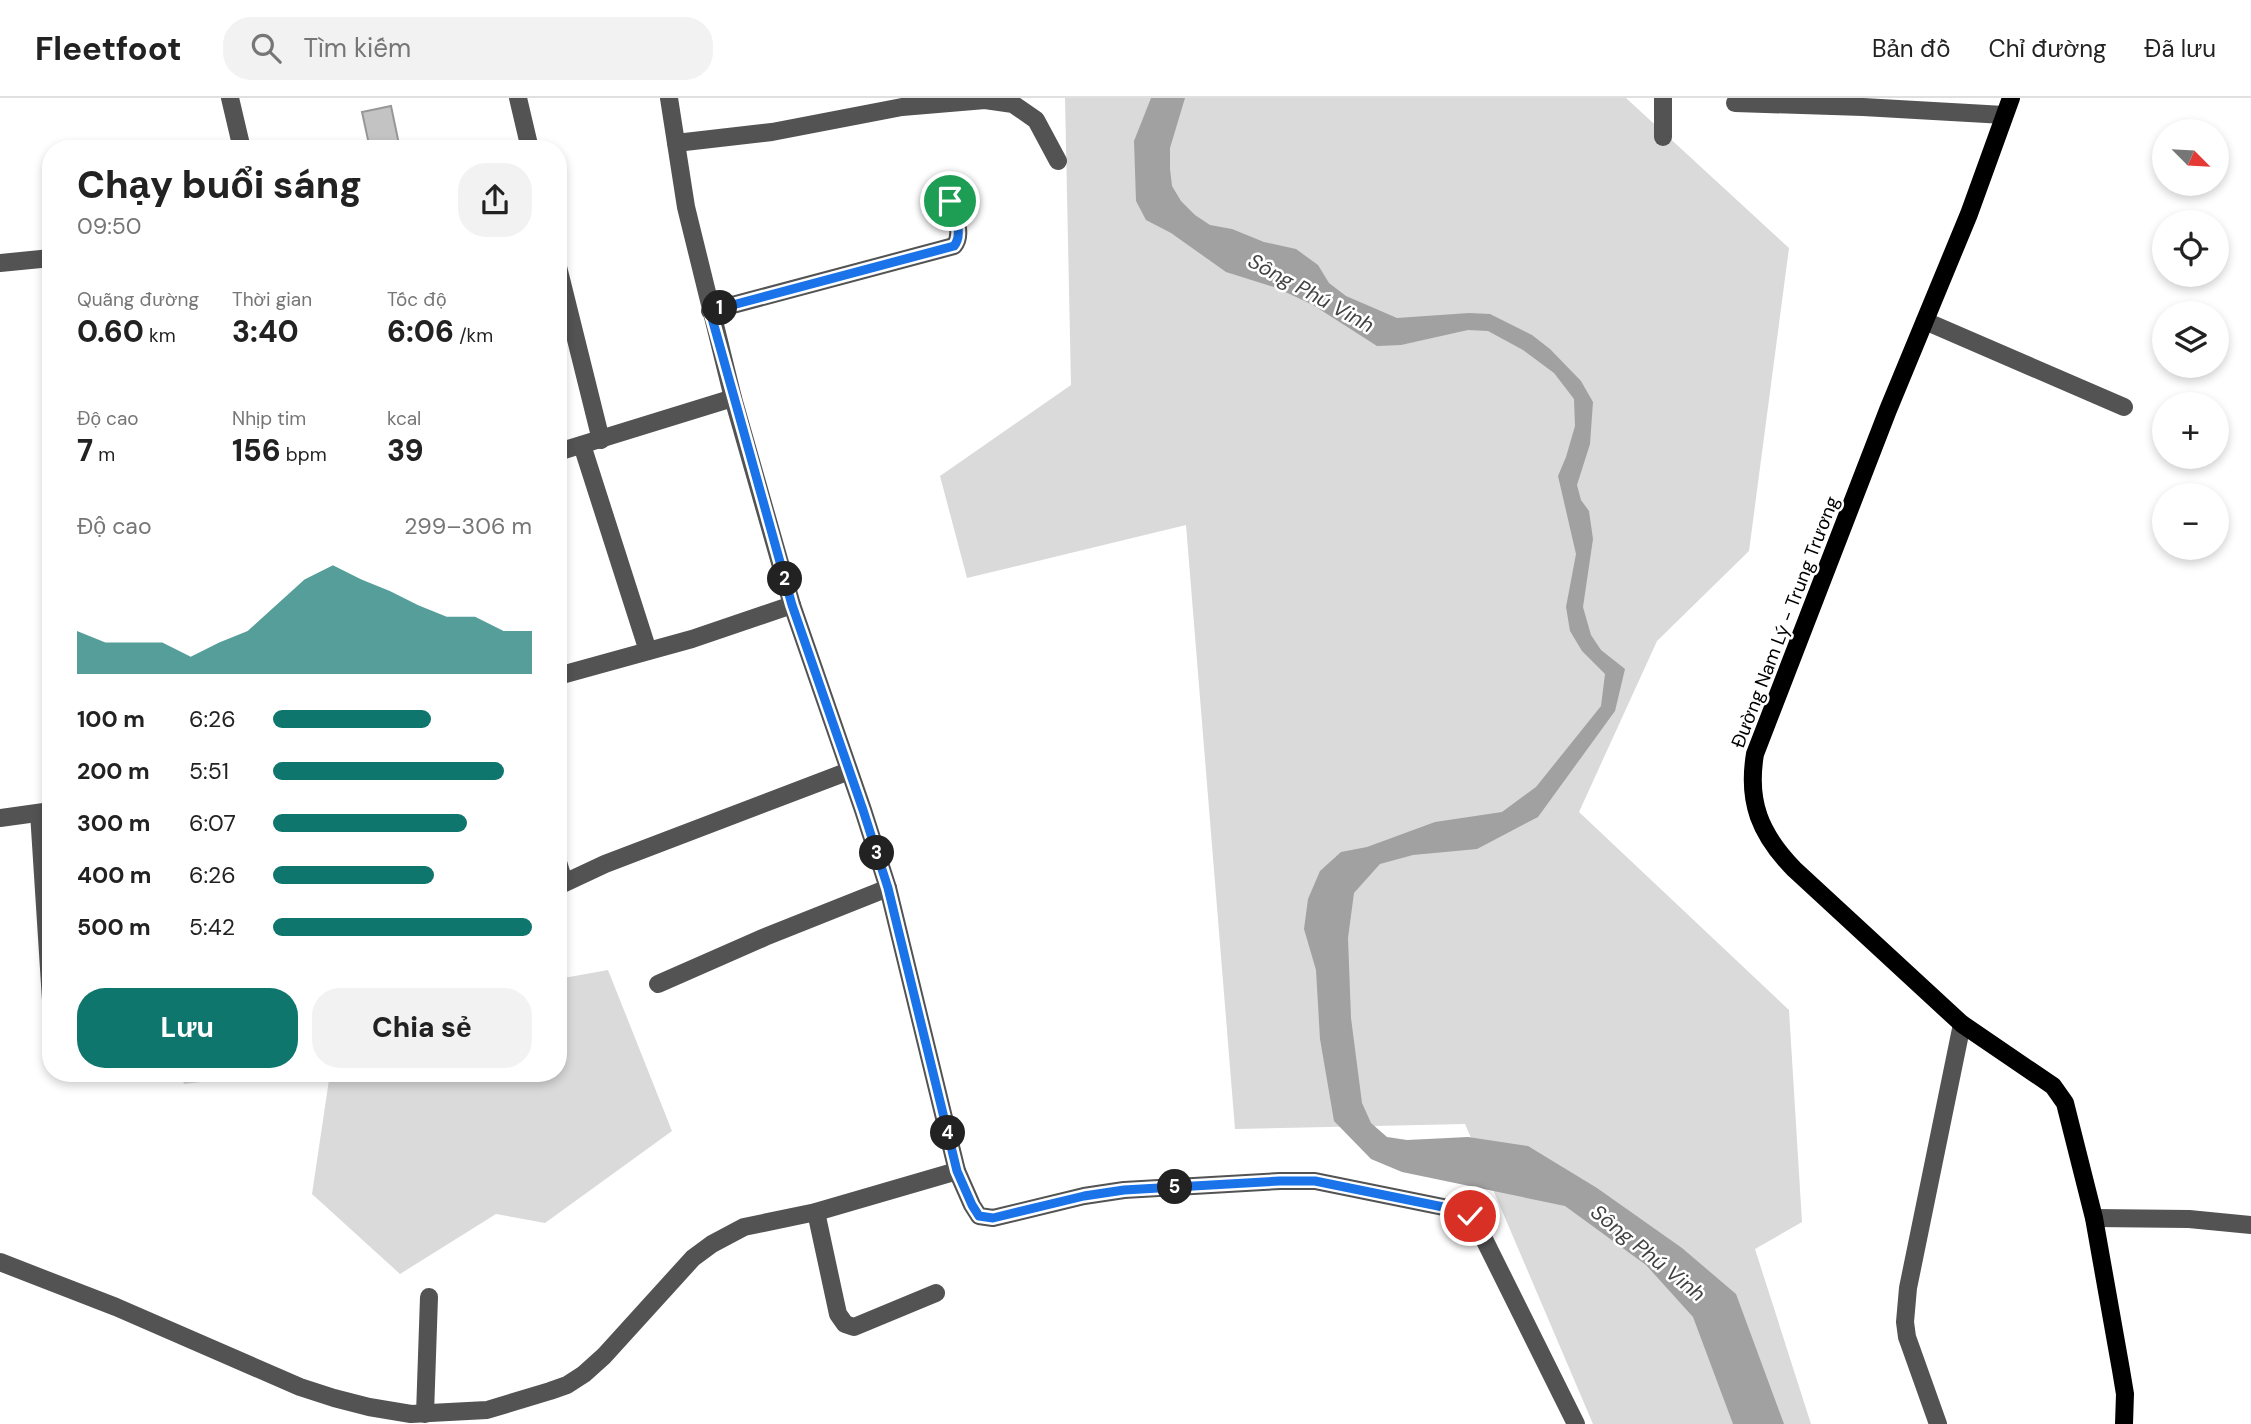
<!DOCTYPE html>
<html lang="vi">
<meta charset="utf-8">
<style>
:root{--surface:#fff;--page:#f2f2f2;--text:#222;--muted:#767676;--line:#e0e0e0;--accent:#0f766e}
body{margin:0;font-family:"DM Sans",sans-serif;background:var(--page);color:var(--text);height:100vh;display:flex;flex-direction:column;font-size:26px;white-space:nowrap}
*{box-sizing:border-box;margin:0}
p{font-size:23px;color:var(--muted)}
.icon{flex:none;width:38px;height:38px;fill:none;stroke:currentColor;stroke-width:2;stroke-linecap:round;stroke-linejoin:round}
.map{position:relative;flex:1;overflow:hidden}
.panel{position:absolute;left:42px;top:42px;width:525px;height:942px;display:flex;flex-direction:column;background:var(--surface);border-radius:28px;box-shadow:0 4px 10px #0003}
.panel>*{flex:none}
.needle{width:46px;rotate:114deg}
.fabs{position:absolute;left:2152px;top:21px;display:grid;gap:14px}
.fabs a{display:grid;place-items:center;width:77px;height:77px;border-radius:50%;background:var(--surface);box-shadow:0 4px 10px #0003;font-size:35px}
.pin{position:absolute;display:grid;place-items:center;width:60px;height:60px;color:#fff;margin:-30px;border:4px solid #fff;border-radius:50%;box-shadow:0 2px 7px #0007}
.km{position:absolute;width:35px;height:35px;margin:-18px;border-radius:50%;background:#222;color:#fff;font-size:19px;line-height:35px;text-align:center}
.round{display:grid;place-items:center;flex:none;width:74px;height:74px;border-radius:28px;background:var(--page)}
.head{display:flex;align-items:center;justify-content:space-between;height:119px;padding:0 35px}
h1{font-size:38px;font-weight:800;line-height:52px}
.stats{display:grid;grid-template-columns:repeat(3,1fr);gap:10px;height:119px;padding:7px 35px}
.stats div{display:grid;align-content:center}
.stats b{font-size:30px;font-weight:800}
.stats small{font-size:19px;font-weight:400}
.stats p{font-size:19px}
.chart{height:196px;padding:14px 35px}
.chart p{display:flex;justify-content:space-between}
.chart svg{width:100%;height:126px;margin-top:7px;fill:var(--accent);opacity:.7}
.action{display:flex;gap:14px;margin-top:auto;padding:14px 35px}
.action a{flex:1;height:80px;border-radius:28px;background:var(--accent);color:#fff;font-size:28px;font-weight:800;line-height:80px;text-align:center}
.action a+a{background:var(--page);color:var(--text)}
ul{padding:0 35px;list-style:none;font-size:23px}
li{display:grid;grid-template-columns:112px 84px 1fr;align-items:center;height:52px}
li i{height:18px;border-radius:9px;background:var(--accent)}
header{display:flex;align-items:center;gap:42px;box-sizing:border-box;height:98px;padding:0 35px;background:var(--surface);border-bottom:2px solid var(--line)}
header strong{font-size:33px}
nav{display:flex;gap:38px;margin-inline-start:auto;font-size:24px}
.search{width:490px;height:63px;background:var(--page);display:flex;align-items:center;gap:18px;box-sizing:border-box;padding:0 24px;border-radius:28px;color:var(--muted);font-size:26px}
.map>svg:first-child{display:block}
.green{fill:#dadada}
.water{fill:#a1a1a1}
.building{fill:#c3c3c3;stroke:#979797;stroke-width:2}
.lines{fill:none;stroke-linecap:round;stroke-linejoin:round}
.minor{stroke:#535353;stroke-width:18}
.major{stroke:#000;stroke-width:18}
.route-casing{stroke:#fff;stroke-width:14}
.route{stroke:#1a73e8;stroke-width:9}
.labels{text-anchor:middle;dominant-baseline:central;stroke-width:5;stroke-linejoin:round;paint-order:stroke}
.street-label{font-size:19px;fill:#000;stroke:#fff}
.water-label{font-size:21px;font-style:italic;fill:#424242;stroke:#fff}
</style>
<header>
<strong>Fleetfoot</strong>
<div class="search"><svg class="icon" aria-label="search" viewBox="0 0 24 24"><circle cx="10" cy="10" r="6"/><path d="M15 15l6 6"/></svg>Tìm kiếm</div>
<nav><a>Bản đồ</a><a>Chỉ đường</a><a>Đã lưu</a></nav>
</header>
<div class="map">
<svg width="2251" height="1326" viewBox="0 0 2251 1326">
<rect width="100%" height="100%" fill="#fff"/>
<g class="green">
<path d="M1065,0H1626L1789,150L1749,453L1657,543L1579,714L1789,912L1802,1124L1755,1151L1811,1326H1593L1465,1026L1235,1031L1186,427L967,480L940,378L1071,287Z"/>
<path d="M608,872L672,1033L545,1125L496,1116L400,1176L312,1096L330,975H558V881Z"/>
<path d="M180,975H274L184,986Z"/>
</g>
<path class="water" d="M1151,0H1185L1170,50V71L1172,88L1181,103L1195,117L1210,127L1232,131L1264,144L1296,151L1318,167L1329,185L1346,198L1397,220L1469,215L1490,216L1532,237L1550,251L1581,283L1593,304L1590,346L1577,387L1581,402L1589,413L1593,441L1583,509L1591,537L1601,552L1625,571L1615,613L1538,719L1477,751L1413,757L1380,766L1354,795L1348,840L1351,920L1362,1005L1371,1025L1387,1039L1407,1042L1468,1039L1528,1048L1597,1090L1682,1150L1736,1196L1784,1326H1733L1693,1219L1646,1167L1565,1108L1402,1074L1371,1061L1334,1023L1320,941L1316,872L1304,831L1308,801L1320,773L1341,754L1367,749L1435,724L1502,714L1536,689L1601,608L1605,576L1582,553L1570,533L1566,509L1576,456L1558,378L1566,359L1575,328L1574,301L1554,275L1523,252L1488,233L1468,232L1401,247L1377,248L1313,207L1277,190L1226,174L1171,135L1146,122L1136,103L1134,43Z"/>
<path class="building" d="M391,8L400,51H370L362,14Z"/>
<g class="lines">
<g class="minor">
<path d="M230,0L242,51"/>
<path d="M518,0L530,51"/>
<path d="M669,0L686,109L733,300L792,507L863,712L888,790L957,1073L972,1107L979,1118L993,1120L1084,1098L1124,1092L1280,1083H1315L1463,1113L1470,1118L1479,1131L1576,1326"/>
<path d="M1663,0V39"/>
<path d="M1735,5L1863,9L2004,17"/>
<path d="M676,45L772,34L902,9L985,2L1013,6L1036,22L1058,63"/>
<path d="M0,165L51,160"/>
<path d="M558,169L601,342"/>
<path d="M710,213L954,148C964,136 954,117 950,103"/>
<path d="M1925,223L2124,309"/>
<path d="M582,347L648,553"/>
<path d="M558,354L733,300"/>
<path d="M558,578L692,541L792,507"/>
<path d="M39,715L51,902"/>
<path d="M0,720L51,713"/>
<path d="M558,764L564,784"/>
<path d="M558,788L605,766L849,673"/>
<path d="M658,886L765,839L888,790"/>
<path d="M816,1114L838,1216L845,1226L854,1229L936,1195"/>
<path d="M2094,1120L2189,1121L2251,1127"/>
<path d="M0,1164L116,1209L300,1289L334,1300L369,1309L411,1316L487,1312L550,1293L567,1287L584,1276L604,1258L693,1160L712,1146L744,1129L816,1114L957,1073"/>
<path d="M425,1316L429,1199"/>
<path d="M1938,1326L1907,1239L1905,1224L1908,1190L1962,926"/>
</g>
<path class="major" d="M2011,0L1969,116L1888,312L1755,656C1747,704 1760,736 1794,771L1962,926L2053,988L2065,1005L2094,1120L2121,1272L2125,1296L2124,1326"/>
</g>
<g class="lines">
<defs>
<path id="route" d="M950,103C954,117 964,136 954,148L710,213L792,507L863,712L888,790L957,1073L972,1107L979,1118L993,1120L1084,1098L1124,1092L1280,1083H1315L1463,1113L1470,1118"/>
</defs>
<use href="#route" class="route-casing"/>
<use href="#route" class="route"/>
</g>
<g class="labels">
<g class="street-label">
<text transform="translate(1785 524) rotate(-69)">Đường Nam Lý - Trung Trương</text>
</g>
<g class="water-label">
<text transform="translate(1311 195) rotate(29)">Sông Phú Vinh</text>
<text transform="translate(1648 1155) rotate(39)">Sông Phú Vinh</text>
</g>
</g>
</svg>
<div class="fabs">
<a><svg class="needle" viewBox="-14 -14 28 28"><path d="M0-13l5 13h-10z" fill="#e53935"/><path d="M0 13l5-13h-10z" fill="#767676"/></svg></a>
<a><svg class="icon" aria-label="locate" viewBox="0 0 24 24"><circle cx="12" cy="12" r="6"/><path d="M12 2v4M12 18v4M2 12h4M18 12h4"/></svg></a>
<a><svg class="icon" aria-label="layers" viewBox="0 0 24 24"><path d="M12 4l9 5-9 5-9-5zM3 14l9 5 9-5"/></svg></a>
<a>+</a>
<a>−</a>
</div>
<div class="pin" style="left:950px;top:103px;background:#1e9e55"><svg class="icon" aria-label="arrive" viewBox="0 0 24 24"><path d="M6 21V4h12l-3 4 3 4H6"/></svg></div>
<div class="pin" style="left:1470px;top:1118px;background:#d93025"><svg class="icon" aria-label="check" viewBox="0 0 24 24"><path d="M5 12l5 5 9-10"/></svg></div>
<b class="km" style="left:720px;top:210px">1</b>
<b class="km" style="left:785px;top:481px">2</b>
<b class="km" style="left:877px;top:755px">3</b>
<b class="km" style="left:948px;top:1035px">4</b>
<b class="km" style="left:1175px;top:1089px">5</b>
<section class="panel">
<div class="head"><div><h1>Chạy buổi sáng</h1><p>09:50</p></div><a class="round"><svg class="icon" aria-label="share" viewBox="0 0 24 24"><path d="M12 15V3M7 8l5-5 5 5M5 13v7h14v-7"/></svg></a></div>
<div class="stats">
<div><p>Quãng đường</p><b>0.60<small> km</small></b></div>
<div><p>Thời gian</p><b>3:40</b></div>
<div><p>Tốc độ</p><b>6:06<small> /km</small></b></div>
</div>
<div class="stats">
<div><p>Độ cao</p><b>7<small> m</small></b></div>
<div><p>Nhịp tim</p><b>156<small> bpm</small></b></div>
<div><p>kcal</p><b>39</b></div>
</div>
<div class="chart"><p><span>Độ cao</span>299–306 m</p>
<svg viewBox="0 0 160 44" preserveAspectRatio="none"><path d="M0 44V29L10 33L20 33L30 33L40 38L50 33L60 29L70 20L80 11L90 6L100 11L110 15L120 20L130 24L140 24L150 29L160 29V44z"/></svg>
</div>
<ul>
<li><b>100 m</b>6:26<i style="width:61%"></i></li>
<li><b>200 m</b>5:51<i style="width:89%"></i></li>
<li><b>300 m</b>6:07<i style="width:75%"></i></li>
<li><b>400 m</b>6:26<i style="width:62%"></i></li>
<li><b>500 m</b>5:42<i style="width:100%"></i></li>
</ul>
<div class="action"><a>Lưu</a><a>Chia sẻ</a></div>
</section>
</div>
